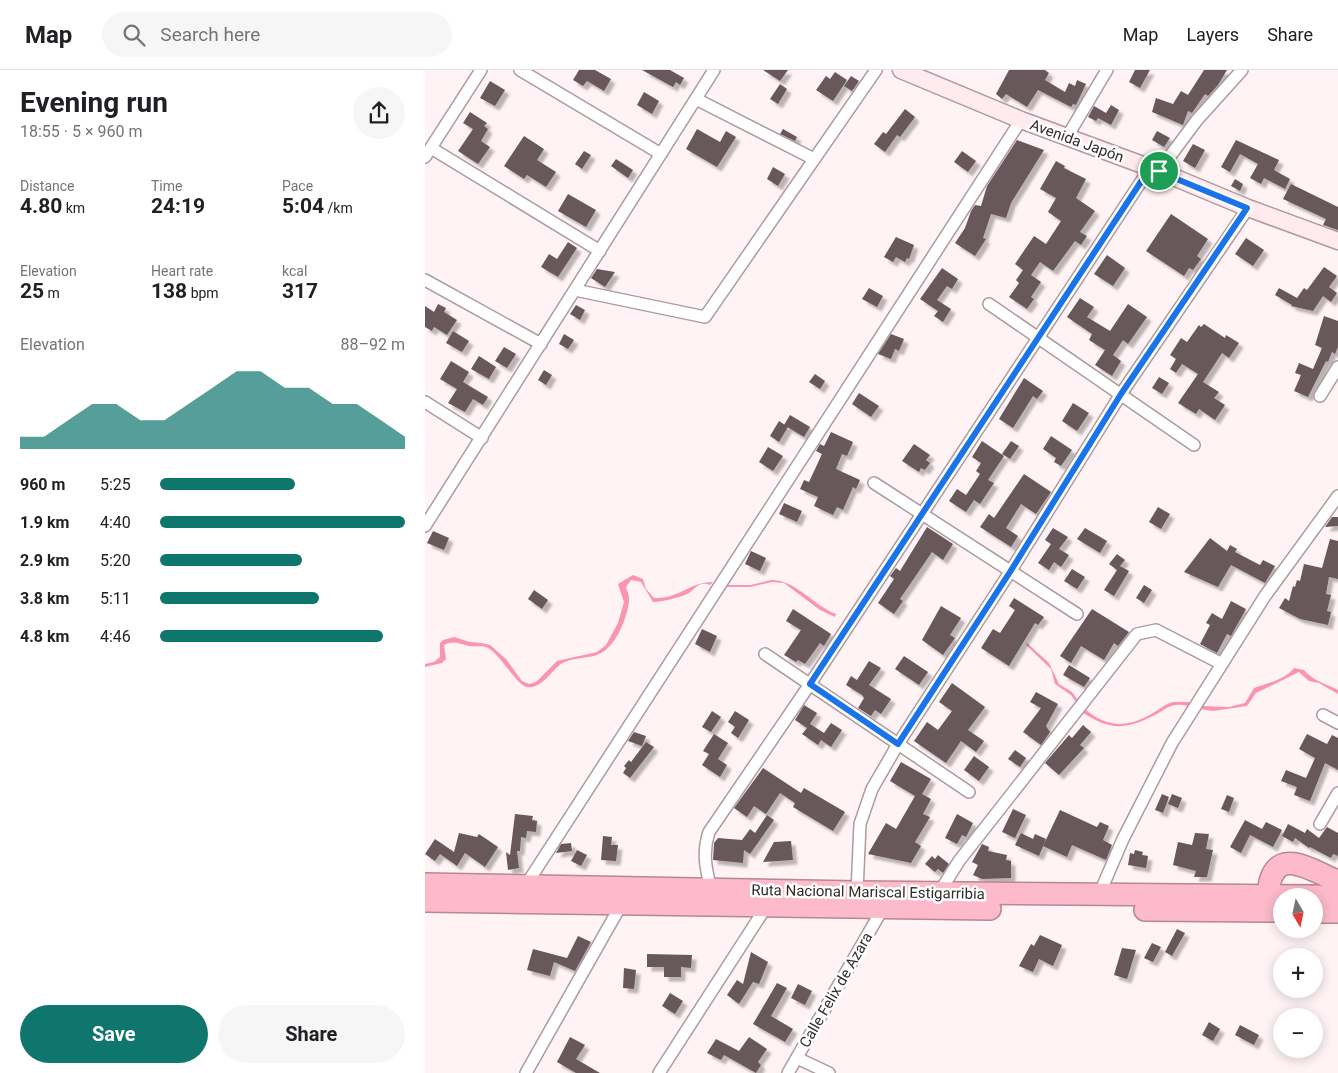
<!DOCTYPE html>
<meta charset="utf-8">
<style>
:root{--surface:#fff;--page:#f6f6f6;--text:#202124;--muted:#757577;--line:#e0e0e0;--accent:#0f766e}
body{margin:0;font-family:Roboto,sans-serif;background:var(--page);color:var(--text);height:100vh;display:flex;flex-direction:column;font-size:19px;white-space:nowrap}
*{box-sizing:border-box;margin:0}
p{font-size:16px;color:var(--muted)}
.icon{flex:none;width:28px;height:28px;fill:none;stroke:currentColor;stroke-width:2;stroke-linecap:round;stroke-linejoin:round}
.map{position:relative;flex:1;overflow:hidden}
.sheet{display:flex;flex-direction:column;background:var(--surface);width:425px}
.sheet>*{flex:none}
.needle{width:32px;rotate:171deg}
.buttons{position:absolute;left:848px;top:818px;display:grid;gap:10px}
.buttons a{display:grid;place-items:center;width:50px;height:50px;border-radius:50%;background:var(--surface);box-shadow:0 2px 12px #0003;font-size:25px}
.pin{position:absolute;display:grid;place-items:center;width:42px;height:42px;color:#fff;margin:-21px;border:2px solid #fff;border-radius:50%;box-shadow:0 1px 5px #0007}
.round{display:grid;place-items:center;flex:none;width:52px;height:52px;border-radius:26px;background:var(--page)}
.overview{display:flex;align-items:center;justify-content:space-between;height:85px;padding:0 20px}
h1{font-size:28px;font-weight:700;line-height:38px}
.metrics{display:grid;grid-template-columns:repeat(3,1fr);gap:8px;height:85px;padding:5px 20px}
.metrics div{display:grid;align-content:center}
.metrics b{font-size:21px;font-weight:700}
.metrics small{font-size:14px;font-weight:400}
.metrics p{font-size:14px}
.chart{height:140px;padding:10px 20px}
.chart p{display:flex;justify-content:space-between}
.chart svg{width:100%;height:90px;margin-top:5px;fill:var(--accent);opacity:.7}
.cta{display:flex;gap:10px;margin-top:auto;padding:10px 20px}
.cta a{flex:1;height:58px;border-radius:30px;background:var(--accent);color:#fff;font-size:20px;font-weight:700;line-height:58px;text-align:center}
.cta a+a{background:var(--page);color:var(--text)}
ul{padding:0 20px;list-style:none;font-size:16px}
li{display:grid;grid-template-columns:80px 60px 1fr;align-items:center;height:38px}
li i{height:12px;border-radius:6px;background:var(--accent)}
header{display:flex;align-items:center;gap:30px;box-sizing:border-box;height:70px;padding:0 25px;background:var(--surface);border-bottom:1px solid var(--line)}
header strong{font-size:24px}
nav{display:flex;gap:28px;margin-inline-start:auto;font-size:18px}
.search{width:350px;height:45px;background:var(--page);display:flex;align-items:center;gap:12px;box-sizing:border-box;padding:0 18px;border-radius:28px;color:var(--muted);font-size:19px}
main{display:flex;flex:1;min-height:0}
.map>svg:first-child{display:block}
.water{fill:#fa94af}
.building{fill:#68585b;filter:url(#shadow)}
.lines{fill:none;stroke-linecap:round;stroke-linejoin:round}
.street-casing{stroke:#ad9b9f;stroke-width:14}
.secondary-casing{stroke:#ad9b9f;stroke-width:19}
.highway-casing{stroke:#b68893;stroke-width:24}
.street{stroke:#fff;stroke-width:11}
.secondary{stroke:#feeaef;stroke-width:16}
.highway{stroke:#fcbaca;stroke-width:21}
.route-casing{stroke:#fff;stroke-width:10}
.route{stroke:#1a73e8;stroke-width:6}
.labels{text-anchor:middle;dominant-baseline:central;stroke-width:5;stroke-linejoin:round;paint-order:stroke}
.street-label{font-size:15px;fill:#332c2d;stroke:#fff}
</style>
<header>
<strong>Map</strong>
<div class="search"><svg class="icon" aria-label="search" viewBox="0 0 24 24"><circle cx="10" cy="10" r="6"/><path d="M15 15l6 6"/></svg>Search here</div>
<nav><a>Map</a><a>Layers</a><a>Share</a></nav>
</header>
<main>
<section class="sheet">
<div class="overview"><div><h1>Evening run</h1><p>18:55 · 5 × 960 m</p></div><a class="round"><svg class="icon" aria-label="share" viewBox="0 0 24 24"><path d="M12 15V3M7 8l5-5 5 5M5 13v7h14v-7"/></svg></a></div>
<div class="metrics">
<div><p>Distance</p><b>4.80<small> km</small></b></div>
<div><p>Time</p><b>24:19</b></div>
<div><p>Pace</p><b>5:04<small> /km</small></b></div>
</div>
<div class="metrics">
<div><p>Elevation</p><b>25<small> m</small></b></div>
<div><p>Heart rate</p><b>138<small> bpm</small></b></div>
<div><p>kcal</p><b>317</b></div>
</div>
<div class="chart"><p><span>Elevation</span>88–92 m</p>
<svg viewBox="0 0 160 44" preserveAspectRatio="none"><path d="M0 44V38L10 38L20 30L30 22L40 22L50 30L60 30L70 22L80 14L90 6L100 6L110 14L120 14L130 22L140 22L150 30L160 38V44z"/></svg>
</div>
<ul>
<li><b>960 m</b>5:25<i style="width:55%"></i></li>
<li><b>1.9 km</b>4:40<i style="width:100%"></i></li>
<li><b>2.9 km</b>5:20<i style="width:58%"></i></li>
<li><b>3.8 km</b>5:11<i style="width:65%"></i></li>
<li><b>4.8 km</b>4:46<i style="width:91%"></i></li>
</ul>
<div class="cta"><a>Save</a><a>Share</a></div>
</section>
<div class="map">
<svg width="913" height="1003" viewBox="0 0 913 1003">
<defs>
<filter id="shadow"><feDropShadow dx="4.5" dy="4.5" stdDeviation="1" flood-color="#0004"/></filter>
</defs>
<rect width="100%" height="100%" fill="#fff3f5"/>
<g class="water">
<path d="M208,505L218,509L221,519L229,528C255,529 264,512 288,512L285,515C274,511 272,517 264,523C258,527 236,532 228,532L216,512L206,510L201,517C202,522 205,526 204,531C202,549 190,579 172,585C160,589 147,587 136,594C126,601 117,619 102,617C91,615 76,585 63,578C57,575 51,577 44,576C34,574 29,570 19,575L21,589L17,593L0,597V594L9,592L15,587V573L18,570L29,567L45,572L57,573L65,575L81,589L97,611L104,614L111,612L132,591L172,582L181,575L193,553L199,532L193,514Z"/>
<path d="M346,510C371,510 388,535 411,544L410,547L395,540L359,513L347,512L325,517H298L299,515H326Z"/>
<path d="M602,573L624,593L634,614L647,622L653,630L651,632L646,625L630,614L626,599L601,575Z"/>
<path d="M869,598L879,600C887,610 901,614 913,620V624L894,613L884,611L874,602L831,623L822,636L788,641L775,639L776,636L804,637L820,633L829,618C842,613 860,610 869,598Z"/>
<path d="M748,632H766L764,636C744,632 744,638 728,646C699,660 685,660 658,643L661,640C683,658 703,658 728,643C735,639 740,634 748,632Z"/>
</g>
<g class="building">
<path d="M154,0H170L186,9L179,21L162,11L158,16L148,10Z"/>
<path d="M217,0H245L259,8L255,15L251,12L248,17Z"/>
<path d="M338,0H363L355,11Z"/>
<path d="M584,0H620L624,3L620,10L640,22L644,13L650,16L652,10L661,14L651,35L648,34L646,37L613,20L602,37L581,24L577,29L571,24Z"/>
<path d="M710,0H725L715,18L704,12Z"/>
<path d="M779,0H802L793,15L783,26L780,24L767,43L763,41L758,55L727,42L731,28L748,34L756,21L763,25Z"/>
<path d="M410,2L422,10L408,31L391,20L401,6L405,9Z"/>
<path d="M426,6L434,11L427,21L419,16Z"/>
<path d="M65,11L80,20L70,36L55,28Z"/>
<path d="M355,14L362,19L353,34L345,29Z"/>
<path d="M219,22L234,31L227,44L212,35Z"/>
<path d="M686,35L694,40L686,55L673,48L671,51L663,47L669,36L681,43Z"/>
<path d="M480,39L490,47L475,67L472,65L460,82L449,74L458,62L461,64Z"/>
<path d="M45,42L62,53L59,56L63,59L56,71L65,77L53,94L33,81L48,59L38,53Z"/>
<path d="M272,59L295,72L301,61L311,67L292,97L261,79Z"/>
<path d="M358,59L372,67L370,71L355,64Z"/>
<path d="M732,61L745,68L739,77L727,70Z"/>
<path d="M99,66L119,79L112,90L131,102L121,117L102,105L99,109L79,96Z"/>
<path d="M592,70L619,80L586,133L581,148L566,144L558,168L561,169L550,186L530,173L540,158L546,141L550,135L556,136L562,116Z"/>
<path d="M811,70L854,90L849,100L865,109L860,119L839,108L836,114L825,108L833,94L815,84L805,102L796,97Z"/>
<path d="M768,74L780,80L770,98L758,91Z"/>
<path d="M159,81L166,85L157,99L150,94Z"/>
<path d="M537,81L551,91L543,102L529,92Z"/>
<path d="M191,89L208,100L203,108L186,96Z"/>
<path d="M631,91L640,96L639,98L661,109L651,128L670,141L655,162L662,166L656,175L650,171L628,201L615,192L606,205L616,212L606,227L609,229L602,239L584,227L594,213L591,210L598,200L590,194L609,166L621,174L636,151L623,142L631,128L615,119Z"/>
<path d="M348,97L360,104L353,116L342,109Z"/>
<path d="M810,109L818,114L815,121L806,116Z"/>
<path d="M866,114L913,137V160L898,155L901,149L858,129Z"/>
<path d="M143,124L171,140L161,157L133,141Z"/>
<path d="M746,144L783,169L772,186L776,189L768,200L764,198L759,206L721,181Z"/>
<path d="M471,167L489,175L484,189L482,188L480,192L471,187L468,192L459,187Z"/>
<path d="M821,168L839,180L828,196L810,184Z"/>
<path d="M143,172L152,178L133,207L116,197L124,184L132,189Z"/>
<path d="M682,185L700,198L688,216L669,204Z"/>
<path d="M899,197L912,206L904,217L912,223L906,232L898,226L888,241L866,236L867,235L850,225L854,218L872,228L879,218L882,220Z"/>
<path d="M517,198L533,209L527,219L522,216L512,230L526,239L518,252L509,246L513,241L495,229Z"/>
<path d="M172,199L190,202L180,217L166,208Z"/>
<path d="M444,218L458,226L452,237L437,229Z"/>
<path d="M655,228L669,237L662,247L685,261L703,234L722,247L703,274L698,270L688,285L696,291L687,306L670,295L680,280L664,270L667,264L642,247Z"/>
<path d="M13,234L21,238L19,242L32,250L22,265L9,257L7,261L0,257V236L9,242Z"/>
<path d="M151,235L160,240L155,250L145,244Z"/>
<path d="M899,246L913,251V277L910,284L907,282L903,292L901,291L883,327L869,321L876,305L870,303L874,293L888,299L897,278L890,275Z"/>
<path d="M779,254L800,268L801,265L814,273L804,288L797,283L778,312L794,322L789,328L800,335L790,350L774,339L771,344L753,333L773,304L757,294L751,303L745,299L751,289L745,285L756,268L762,272L774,255L776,257Z"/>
<path d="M28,261L44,271L37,282L21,273Z"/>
<path d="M139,264L149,270L143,279L134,274Z"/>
<path d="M466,264L479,269L474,281L470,279L466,289L453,284Z"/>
<path d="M79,277L91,284L82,298L70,291Z"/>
<path d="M54,286L71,297L64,309L46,299Z"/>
<path d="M26,291L44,302L38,312L63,327L58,335L48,329L40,342L23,333L32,319L15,309Z"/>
<path d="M119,300L127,305L121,315L113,310Z"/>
<path d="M390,304L400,311L395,319L384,312Z"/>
<path d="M734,307L744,313L737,324L727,318Z"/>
<path d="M599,308L618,321L612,329L608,326L588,358L574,349Z"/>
<path d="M434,323L454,336L446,347L427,334Z"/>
<path d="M648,333L664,343L652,361L637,351Z"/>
<path d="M365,345L385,357L379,367L359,355Z"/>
<path d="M354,351L363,357L354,372L345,366Z"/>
<path d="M406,362L428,372L422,386L417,384L411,399L435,410L431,419L428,417L418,440L412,437L408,445L389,436L393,427L375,419L379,410L384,412L397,384L391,381L395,374L399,376Z"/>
<path d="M626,366L647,380L636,396L629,392L631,388L618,379Z"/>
<path d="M557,371L579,386L563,410L569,413L555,434L549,430L541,442L524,431L532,419L541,425L555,404L551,401L556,393L547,387Z"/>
<path d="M586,371L594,376L585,389L577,384Z"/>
<path d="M489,374L505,385L501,390L505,393L500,400L496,398L494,402L477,391Z"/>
<path d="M343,377L358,386L348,401L334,392Z"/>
<path d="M599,404L626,422L611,444L596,434L581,458L593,466L586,477L555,457L564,444L569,448Z"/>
<path d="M359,433L377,441L372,452L354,444Z"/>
<path d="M733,437L745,444L736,459L724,452Z"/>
<path d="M907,447H913V456L900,457Z"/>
<path d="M502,457L528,474L518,490L507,482L475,529L478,531L469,544L453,533L469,509L465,506L471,498L475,501Z"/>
<path d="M628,458L643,467L634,479L644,485L636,497L629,492L624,500L613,493L626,474L620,470Z"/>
<path d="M660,458L682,471L675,483L652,469Z"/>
<path d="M8,461L24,468L19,480L2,473Z"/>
<path d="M785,468L802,481L805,475L812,479L810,482L835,495L838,490L850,496L840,513L806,495L793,517L759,502Z"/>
<path d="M905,469L913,471V509L904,507L901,524L906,525L902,541L906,542L903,555L875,549L854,538L860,528L864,531L868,516L870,517L872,510L875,511L879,494L897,498Z"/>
<path d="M326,481L341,488L335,501L320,494Z"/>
<path d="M692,484L700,490L695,496L704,501L689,526L679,520L692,500L684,494Z"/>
<path d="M647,499L660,507L652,519L639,511Z"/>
<path d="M719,515L727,520L719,533L711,528Z"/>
<path d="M109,520L123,530L117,539L103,529Z"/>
<path d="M589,528L619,547L613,555L610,553L584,596L556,578L568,559L575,563L590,540L584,536Z"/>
<path d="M806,531L821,539L806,566L802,564L792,583L775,574L785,555L781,553L787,543L797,549Z"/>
<path d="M516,536L536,548L525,565L530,568L518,585L497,570Z"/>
<path d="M368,539L406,564L399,576L395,573L380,594L373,590L371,592L359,585L376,560L361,551Z"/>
<path d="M667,539L704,562L693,576L689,573L679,590L656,576L646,593L635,586Z"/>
<path d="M277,559L292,566L285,582L270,574Z"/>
<path d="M479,586L503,602L494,615L470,599Z"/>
<path d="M444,591L456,598L444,615L466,629L456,644L450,640L446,646L433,638L439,628L437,625L421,615L426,606L432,610Z"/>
<path d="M644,595L665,608L659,617L638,605Z"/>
<path d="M527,613L560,637L543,660L559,671L551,682L536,671L521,693L489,671L502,652L513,660L527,641L514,632Z"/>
<path d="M611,622L633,634L621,656L625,662L616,675L598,662L616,638L605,632Z"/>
<path d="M379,635L392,643L385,654L399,663L406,653L417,660L406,677L396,670L393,675L377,664L382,658L370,650Z"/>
<path d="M287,641L296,647L286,662L277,657Z"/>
<path d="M310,641L324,650L313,668L306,663L310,657L303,652Z"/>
<path d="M658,655L666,662L655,675L659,678L634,705L620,693L644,665L647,668Z"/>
<path d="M209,662L221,666L217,676L203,671Z"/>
<path d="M289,664L303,673L293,689L302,695L295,707L277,695L284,684L278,681Z"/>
<path d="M882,664L902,674L907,665L913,668V700L900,693L885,731L869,725L872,717L856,711L861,700L881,708L890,688L874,679Z"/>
<path d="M221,672L229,677L205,708L198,703L201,698L199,696L204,690L206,692Z"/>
<path d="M590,680L601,688L595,697L583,689Z"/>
<path d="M549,686L564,697L554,711L539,700Z"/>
<path d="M476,692L506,709L497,724L506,729L498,744L505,747L490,772L496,776L486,793L443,784L461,753L471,759L490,726L465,711Z"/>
<path d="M338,698L376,723L379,718L420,742L408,761L368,737L370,733L355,723L341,744L329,736L322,747L309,738Z"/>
<path d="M737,724L744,727L738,743L730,740Z"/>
<path d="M747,724L757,728L753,738L743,734Z"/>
<path d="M802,725L809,728L804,742L796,739Z"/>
<path d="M588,739L601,745L590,768L577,762Z"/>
<path d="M635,740L672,757L675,752L684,756L678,770L687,775L681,790L647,775L642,787L618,776Z"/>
<path d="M90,744L108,746L107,750L112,751L111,762L102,761L101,768L96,767L95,781H92L94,798L83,800L81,782L85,785Z"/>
<path d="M532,744L548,753L541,767L537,765L532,774L520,768Z"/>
<path d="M342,745L349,750L325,784L319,780L318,793L288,790L289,773L293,768L317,770L325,759L330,763Z"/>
<path d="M820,750L837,759L841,752L857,760L848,777L825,765L816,783L805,777Z"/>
<path d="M863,754L880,763L882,759L894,768L902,757L913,763V786L908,784L906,788L885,777L884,778L870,768L868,772L857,766Z"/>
<path d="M34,763L52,767L54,764L73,777L60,797L40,783L32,796L15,784L10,791L0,784L10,769L29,782Z"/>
<path d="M596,763L608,769L610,764L621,769L614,786L590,775Z"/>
<path d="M770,763L784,764L781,779L788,780L782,807H769L771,801L748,795L753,772L767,775Z"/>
<path d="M178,766L187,767L186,775H193L191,791L176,790Z"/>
<path d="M366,771L368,790L338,792L349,772Z"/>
<path d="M146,773L147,781L131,783L136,774Z"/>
<path d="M557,774L564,777L563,781L582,785L581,790L586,791V808L557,809L548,805L553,795L547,792Z"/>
<path d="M152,780L162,785L156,796L146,791Z"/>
<path d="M710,780L718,782L717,785L723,786L721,798L703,795L705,783L709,784Z"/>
<path d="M513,785L524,794L518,803L513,799L510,802L500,794L507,786L510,789Z"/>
<path d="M752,859L760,863L747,886L740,882Z"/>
<path d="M615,865L637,875L628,896L614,889L608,902L594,896L606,874L609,876Z"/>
<path d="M153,866L166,872L150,901L129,892L125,906L102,900L108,879L142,888Z"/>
<path d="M727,873L736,877L728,892L719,888Z"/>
<path d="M697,878L711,880L702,909L689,905Z"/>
<path d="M326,882L343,892L334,914L328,912L314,934L302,925L312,910L318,914Z"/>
<path d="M222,884L267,885L266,898L256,897V907H239V897H222Z"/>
<path d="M199,898L211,900L209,919L198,918Z"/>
<path d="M352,913L362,918L346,946L368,959L360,972L328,954Z"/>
<path d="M373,914L387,921L380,935L366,928Z"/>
<path d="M245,923L258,931L250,944L237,936Z"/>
<path d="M784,952L795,959L788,971L777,965Z"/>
<path d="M815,955L834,965L829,975L810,965Z"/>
<path d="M145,967L160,975L151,989L175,1003H151L132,992Z"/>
<path d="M324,967L342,979L333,992L336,995L331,1003L299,985L296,990L282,983L291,969L314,981Z"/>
</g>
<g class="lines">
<defs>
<g id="street">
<path d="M95,0L236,84"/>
<path d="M271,29L389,89"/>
<path d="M642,67L682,0"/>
<path d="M6,78L175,181"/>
<path d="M0,87L56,0"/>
<path d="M734,101L772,50L817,0"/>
<path d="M0,210L116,274"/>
<path d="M150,220L280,247L451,0"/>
<path d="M564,234L769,375"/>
<path d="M895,326L913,297"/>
<path d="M0,332L57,368"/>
<path d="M449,413L652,544"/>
<path d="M0,456L289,0"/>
<path d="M340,584L544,722"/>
<path d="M898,645L913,653"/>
<path d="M895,754L913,723"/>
<path d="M101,815L596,50"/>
<path d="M286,820C281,799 277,783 284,762L385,614L725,98"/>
<path d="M432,822L435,754L447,719L473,674L585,502L696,324L823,138"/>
<path d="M514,823L534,791L712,564L731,560L797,594"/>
<path d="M674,825L698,769L747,673L840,526L913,426"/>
<path d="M372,988L404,1003"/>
<path d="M101,1003L196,835"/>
<path d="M234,1003L341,837"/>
<path d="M363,1003L458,838"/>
</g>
<path id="secondary" d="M476,0L596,50L734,101L823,138L913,171"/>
<g id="highway">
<path d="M0,814L432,822L885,826"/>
<path d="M889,826L913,827"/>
<path d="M0,831L565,839"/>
<path d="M848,836C844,825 842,817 847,806C859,778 894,805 913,811"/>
<path d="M720,840L856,841"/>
<path d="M889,842H913"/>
</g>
</defs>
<use href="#street" class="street-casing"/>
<use href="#secondary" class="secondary-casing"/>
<use href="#highway" class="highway-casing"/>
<use href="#street" class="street"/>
<use href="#secondary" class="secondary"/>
<use href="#highway" class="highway"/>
</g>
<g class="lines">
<defs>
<path id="route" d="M725,98L822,138L696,324L585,502L473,674L385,614Z"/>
</defs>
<use href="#route" class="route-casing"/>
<use href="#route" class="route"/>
</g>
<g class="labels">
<g class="street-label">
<text transform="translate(652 71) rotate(20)">Avenida Japón</text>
<text transform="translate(443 822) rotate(1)">Ruta Nacional Mariscal Estigarribia</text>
<text transform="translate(411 920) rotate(-60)">Calle Felix de Azara</text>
</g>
</g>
</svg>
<div class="buttons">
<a><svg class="needle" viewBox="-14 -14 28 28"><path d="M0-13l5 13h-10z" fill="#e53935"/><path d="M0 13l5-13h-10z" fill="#757577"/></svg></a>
<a>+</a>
<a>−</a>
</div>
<div class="pin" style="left:734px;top:101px;background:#1e9e55"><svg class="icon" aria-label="arrive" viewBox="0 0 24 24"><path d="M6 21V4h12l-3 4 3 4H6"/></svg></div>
</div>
</main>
